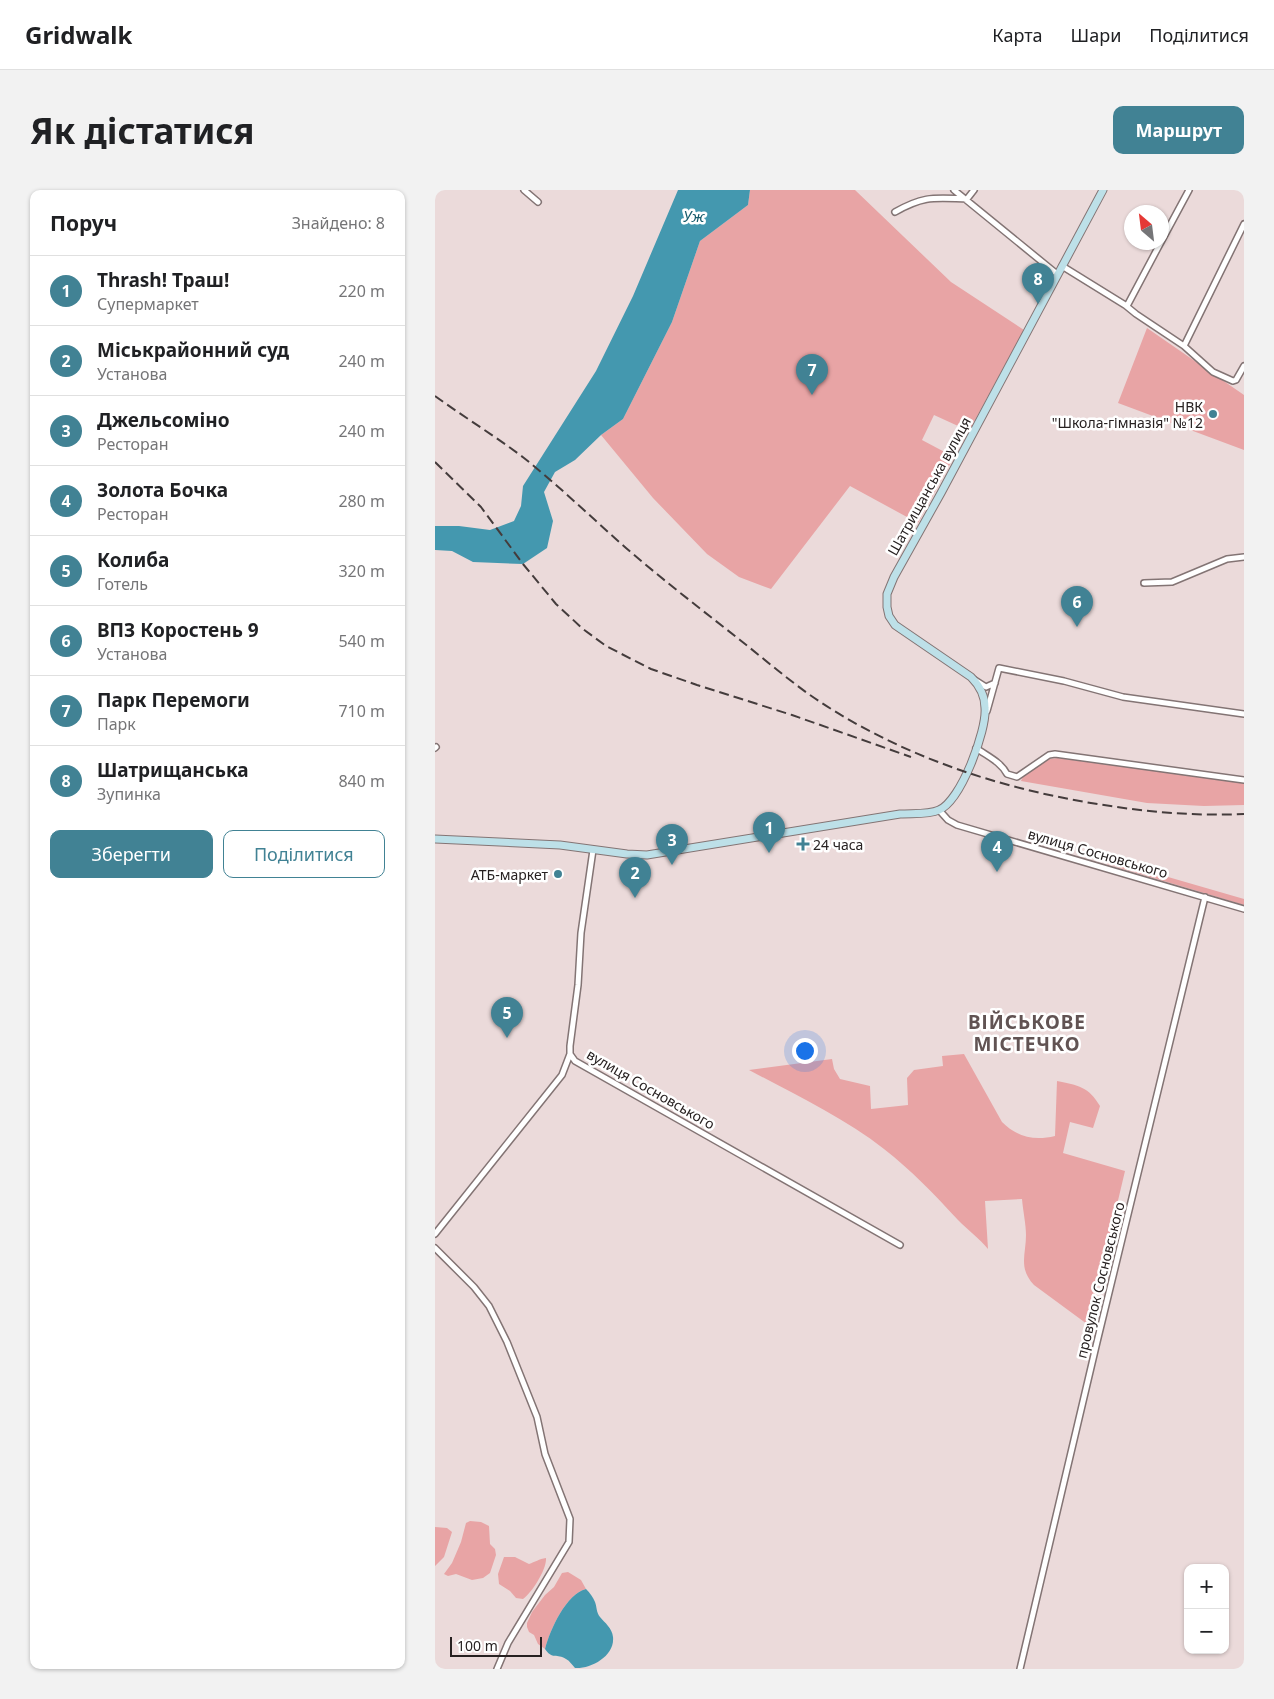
<!DOCTYPE html>
<html lang="uk">
<meta charset="utf-8">
<style>
body{margin:0;font-family:"Noto Sans",sans-serif;background:#f2f2f2;color:#202124}
.controls{position:absolute;right:15px;bottom:15px;display:grid;overflow:hidden;border-radius:10px;box-shadow:0 1px 4px #0004}
.controls button{width:45px;height:45px;display:grid;place-items:center;padding:0;border:0;border-bottom:1px solid #e0e0e0;background:#fff;color:#202124;font:25px sans-serif}
.compass{position:absolute;left:689px;top:15px;width:45px;height:45px;border-radius:50%;background:#fff;box-shadow:0 1px 4px #0004;rotate:332deg}
.scale{position:absolute;left:15px;bottom:12px;width:92px;box-sizing:border-box;padding-left:5px;border:2px solid #272121;border-top:0;font-size:14px;line-height:18px;white-space:nowrap;color:#272121;-webkit-text-stroke:4px #fff;paint-order:stroke}
.you{position:absolute;left:369px;top:860px;width:18px;height:18px;margin:-12px;border:4px solid #fff;border-radius:50%;background:#1a73e8;box-shadow:0 0 0 8px #1a73e833}
.badge{display:grid;place-items:center;width:32px;height:32px;border-radius:50%;background:#418294;color:#fff;font-size:16px;font-weight:700}
.pin{position:absolute;translate:-50% -41px;filter:drop-shadow(0 1px 2px #0008)}
.pin::after{content:'';position:absolute;top:26px;width:18px;height:15px;background:inherit;clip-path:polygon(0 0,100% 0,50% 100%)}
.list{margin:0;padding:0;list-style:none}
h2{display:flex;justify-content:space-between;align-items:center;height:65px;margin:0;padding:0 20px;font-size:21px}
h2 small{font-size:16px;font-weight:400;color:#757577}
.list li{display:grid;grid-template-columns:32px 1fr auto;gap:15px;align-items:center;box-sizing:border-box;height:70px;padding:0 20px;border-top:1px solid #e0e0e0}
.list b{display:block;font-size:19px;white-space:nowrap}
.list p{margin:0;font-size:16px;white-space:nowrap;color:#757577}
.list em{font-size:16px;font-style:normal;color:#757577}
.actions{display:flex;gap:10px;padding:15px 20px}
.actions a{flex:1;padding:11px 0;border:1px solid #418294;border-radius:10px;text-align:center;font-size:18px;color:#418294}
.actions .main{background:#418294;color:#fff}
.map{position:relative;flex:none;width:809px;height:1479px;overflow:hidden;border-radius:10px}
header{display:flex;align-items:center;gap:30px;box-sizing:border-box;height:70px;padding:0 25px;background:#fff;border-bottom:1px solid #e0e0e0}
header strong{font-size:24px}
nav{display:flex;gap:28px;margin-inline-start:auto;font-size:18px}
.intro{display:flex;align-items:center;justify-content:space-between;box-sizing:border-box;height:120px;padding:0 30px}
h1{margin:0;font-size:35px}
.button{padding:12px 22px;border-radius:10px;background:#418294;color:#fff;font-size:18px;font-weight:700}
main{display:flex;gap:30px;padding:0 30px}
aside{flex:1;background:#fff;border-radius:10px;box-shadow:0 1px 4px #0004}
.map>svg:first-child{display:block}
</style>
<header>
<strong>Gridwalk</strong>
<nav><a>Карта</a><a>Шари</a><a>Поділитися</a></nav>
</header>
<div class="intro"><h1>Як дістатися</h1><a class="button">Маршрут</a></div>
<main>
<aside>
<h2>Поруч<small>Знайдено: 8</small></h2>
<ul class="list">
<li><span class="badge">1</span><div><b>Thrash! Траш!</b><p>Супермаркет</p></div><em>220 m</em></li>
<li><span class="badge">2</span><div><b>Міськрайонний суд</b><p>Установа</p></div><em>240 m</em></li>
<li><span class="badge">3</span><div><b>Джельсоміно</b><p>Ресторан</p></div><em>240 m</em></li>
<li><span class="badge">4</span><div><b>Золота Бочка</b><p>Ресторан</p></div><em>280 m</em></li>
<li><span class="badge">5</span><div><b>Колиба</b><p>Готель</p></div><em>320 m</em></li>
<li><span class="badge">6</span><div><b>ВПЗ Коростень 9</b><p>Установа</p></div><em>540 m</em></li>
<li><span class="badge">7</span><div><b>Парк Перемоги</b><p>Парк</p></div><em>710 m</em></li>
<li><span class="badge">8</span><div><b>Шатрищанська</b><p>Зупинка</p></div><em>840 m</em></li>
</ul>
<div class="actions"><a class="main">Зберегти</a><a>Поділитися</a></div>
</aside>
<div class="map">
<svg width="809" height="1479" viewBox="0 0 809 1479">
<rect width="100%" height="100%" fill="#ebdada"/>
<!-- green -->
<path fill="#e8a4a5" d="M315 0H420L516 92 589 140 534 241 499 225 487 250 519 267 483 333 415 296 336 399 304 387 272 364 218 308 166 245 188 229 237 132 265 51 313 15Z
M712 138 809 205V260L683 213Z
M622 568 809 592V615L769 616 712 613 586 591C592 577 608 569 622 568Z
M671 669 809 709V715L675 675 672 674Z
M529 864 567 932C582 947 599 951 620 946L622 891C643 895 654 897 665 916L658 938 635 932 628 963 690 981 654 1133 652 1134 599 1095C583 1078 591 1064 591 1045 591 1034 588 1021 587 1009L550 1011 553 1059C544 1048 533 1040 523 1030 500 1005 476 980 449 959 409 928 359 904 314 880L397 869 399 879 405 889 435 896 436 919 473 915 472 888 479 880 508 876 507 866Z
M35 1331 46 1332 54 1336 55 1354 60 1359 61 1365 55 1383 48 1388 37 1390 21 1384 13 1386 9 1384 17 1373 26 1352 31 1333Z
M0 1337 12 1338 17 1342 9 1367 0 1376Z
M69 1367H80L94 1374C100 1372 104 1369 111 1368 112 1379 97 1403 88 1409L81 1408 75 1401 64 1394 63 1384Z
M133 1382 146 1390 151 1399C131 1404 115 1440 110 1459L103 1454 99 1445 94 1442 92 1437V1433L97 1422 110 1405 119 1397 127 1383Z"/>
<!-- water -->
<path fill="#4498af" d="M243 0H315L313 15 265 51 237 132 188 229 166 245 140 270 120 282 109 302 118 331 112 358 88 374 38 372 17 361 0 360V336H24L55 340 79 331 86 316 88 296 161 181 198 106Z
M151 1399C155 1403 158 1407 160 1412 162 1417 161 1422 165 1427 170 1433 177 1438 178 1447 180 1466 156 1479 140 1478 137 1475 135 1471 131 1469 122 1463 117 1470 110 1459 115 1440 131 1404 151 1399Z"/>
<g fill="none" stroke-linecap="round" stroke-linejoin="round">
<!-- street casing -->
<g stroke="#837474" stroke-width="8">
<path id="street" d="M89 0 103 12
M519 0 622 84
M460 22C490 5 500 8 532 9L539 0
M726 52 754 0
M627 76 690 115 701 124 749 156 778 182 798 191 801 190 809 176
M692 116 726 52
M749 156 809 34
M709 393 737 392 792 369 809 367
M540 490 551 497 560 493
M552 521 564 478 629 491 688 507 809 524
M0 558 1 557
M541 558C552 566 566 572 572 584L582 587 614 565 620 564 809 590
M504 620 513 630 522 635 809 719
M158 660 146 743 143 795 135 856V864L140 871 465 1055
M0 1044 127 885 135 864
M0 1058 39 1097 54 1116 72 1152 102 1227 110 1264 135 1329 134 1352 73 1453 62 1479
M585 1479 662 1152 770 707"/>
</g>
<!-- secondary casing -->
<g stroke="#837474" stroke-width="9">
<path id="secondary" d="M0 649 125 655 192 664 212 665 465 624C477 623 493 625 504 620 526 611 552 540 550 518 550 506 544 495 536 487L460 435 454 426 452 417V404L459 387 506 303 668 0"/>
</g>
<!-- street -->
<use href="#street" stroke="#fff" stroke-width="5"/>
<!-- secondary -->
<use href="#secondary" stroke="#bde0e8" stroke-width="7"/>
<!-- rail -->
<path stroke="#443c3c" stroke-width="2" stroke-dasharray="10 5" stroke-linecap="butt" d="M0 206C29 227 60 246 89 268 124 296 157 328 191 358 228 390 267 420 305 450 328 468 351 488 375 505 466 568 574 602 682 617 724 623 766 626 809 624
M0 272 46 317 88 374 121 414 148 439 171 456 216 479 262 495 357 525 476 567"/>
</g>
<!-- markers -->
<g fill="#418294" stroke="#fff" stroke-width="2">
<circle cx="778" cy="224" r="5"/>
<path d="M365.5 646.5h5v5h5v5h-5v5h-5v-5h-5v-5h5z"/>
<circle cx="123" cy="684" r="5"/>
</g>
<g text-anchor="middle" dominant-baseline="central" stroke-width="5" stroke-linejoin="round" paint-order="stroke">
<!-- poi labels -->
<g font-size="14" fill="#272121" stroke="#fff" text-anchor="end">
<text x="768" y="216">НВК<tspan x="768" dy="16">"Школа-гімназія" №12</tspan></text>
<text x="378" y="654" text-anchor="start">24 часа</text>
<text x="113" y="684">АТБ-маркет</text>
</g>
<!-- street labels -->
<g font-size="14" fill="#272121" stroke="#fff">
<text transform="translate(494 296) rotate(-61)">Шатрищанська вулиця</text>
<text transform="translate(663 663) rotate(16)">вулиця Сосновського</text>
<text transform="translate(216 899) rotate(30)">вулиця Сосновського</text>
<text transform="translate(665 1090) rotate(-76)">провулок Сосновського</text>
</g>
<!-- water labels -->
<g font-size="15" font-style="italic" fill="#175c6c" stroke="#fff">
<text x="259" y="26">Уж</text>
</g>
<!-- district labels -->
<g font-size="19" font-weight="bold" letter-spacing="1" fill="#615353" stroke="#fff">
<text x="592" y="832">ВІЙСЬКОВЕ<tspan x="592" dy="22">МІСТЕЧКО</tspan></text>
</g>
</g>
</svg>
<div class="controls">
<button>+</button>
<button>−</button>
</div>
<svg class="compass" viewBox="-18 -18 36 36"><path d="M0-13l5 13h-10z" fill="#e53935"/><path d="M0 13l5-13h-10z" fill="#757577"/></svg>
<div class="scale">100 m</div>
<div class="you"></div>
<div class="pin badge" style="left:334px;top:663px">1</div>
<div class="pin badge" style="left:200px;top:708px">2</div>
<div class="pin badge" style="left:237px;top:675px">3</div>
<div class="pin badge" style="left:562px;top:682px">4</div>
<div class="pin badge" style="left:72px;top:848px">5</div>
<div class="pin badge" style="left:642px;top:437px">6</div>
<div class="pin badge" style="left:377px;top:205px">7</div>
<div class="pin badge" style="left:603px;top:114px">8</div>
</div>
</main>
